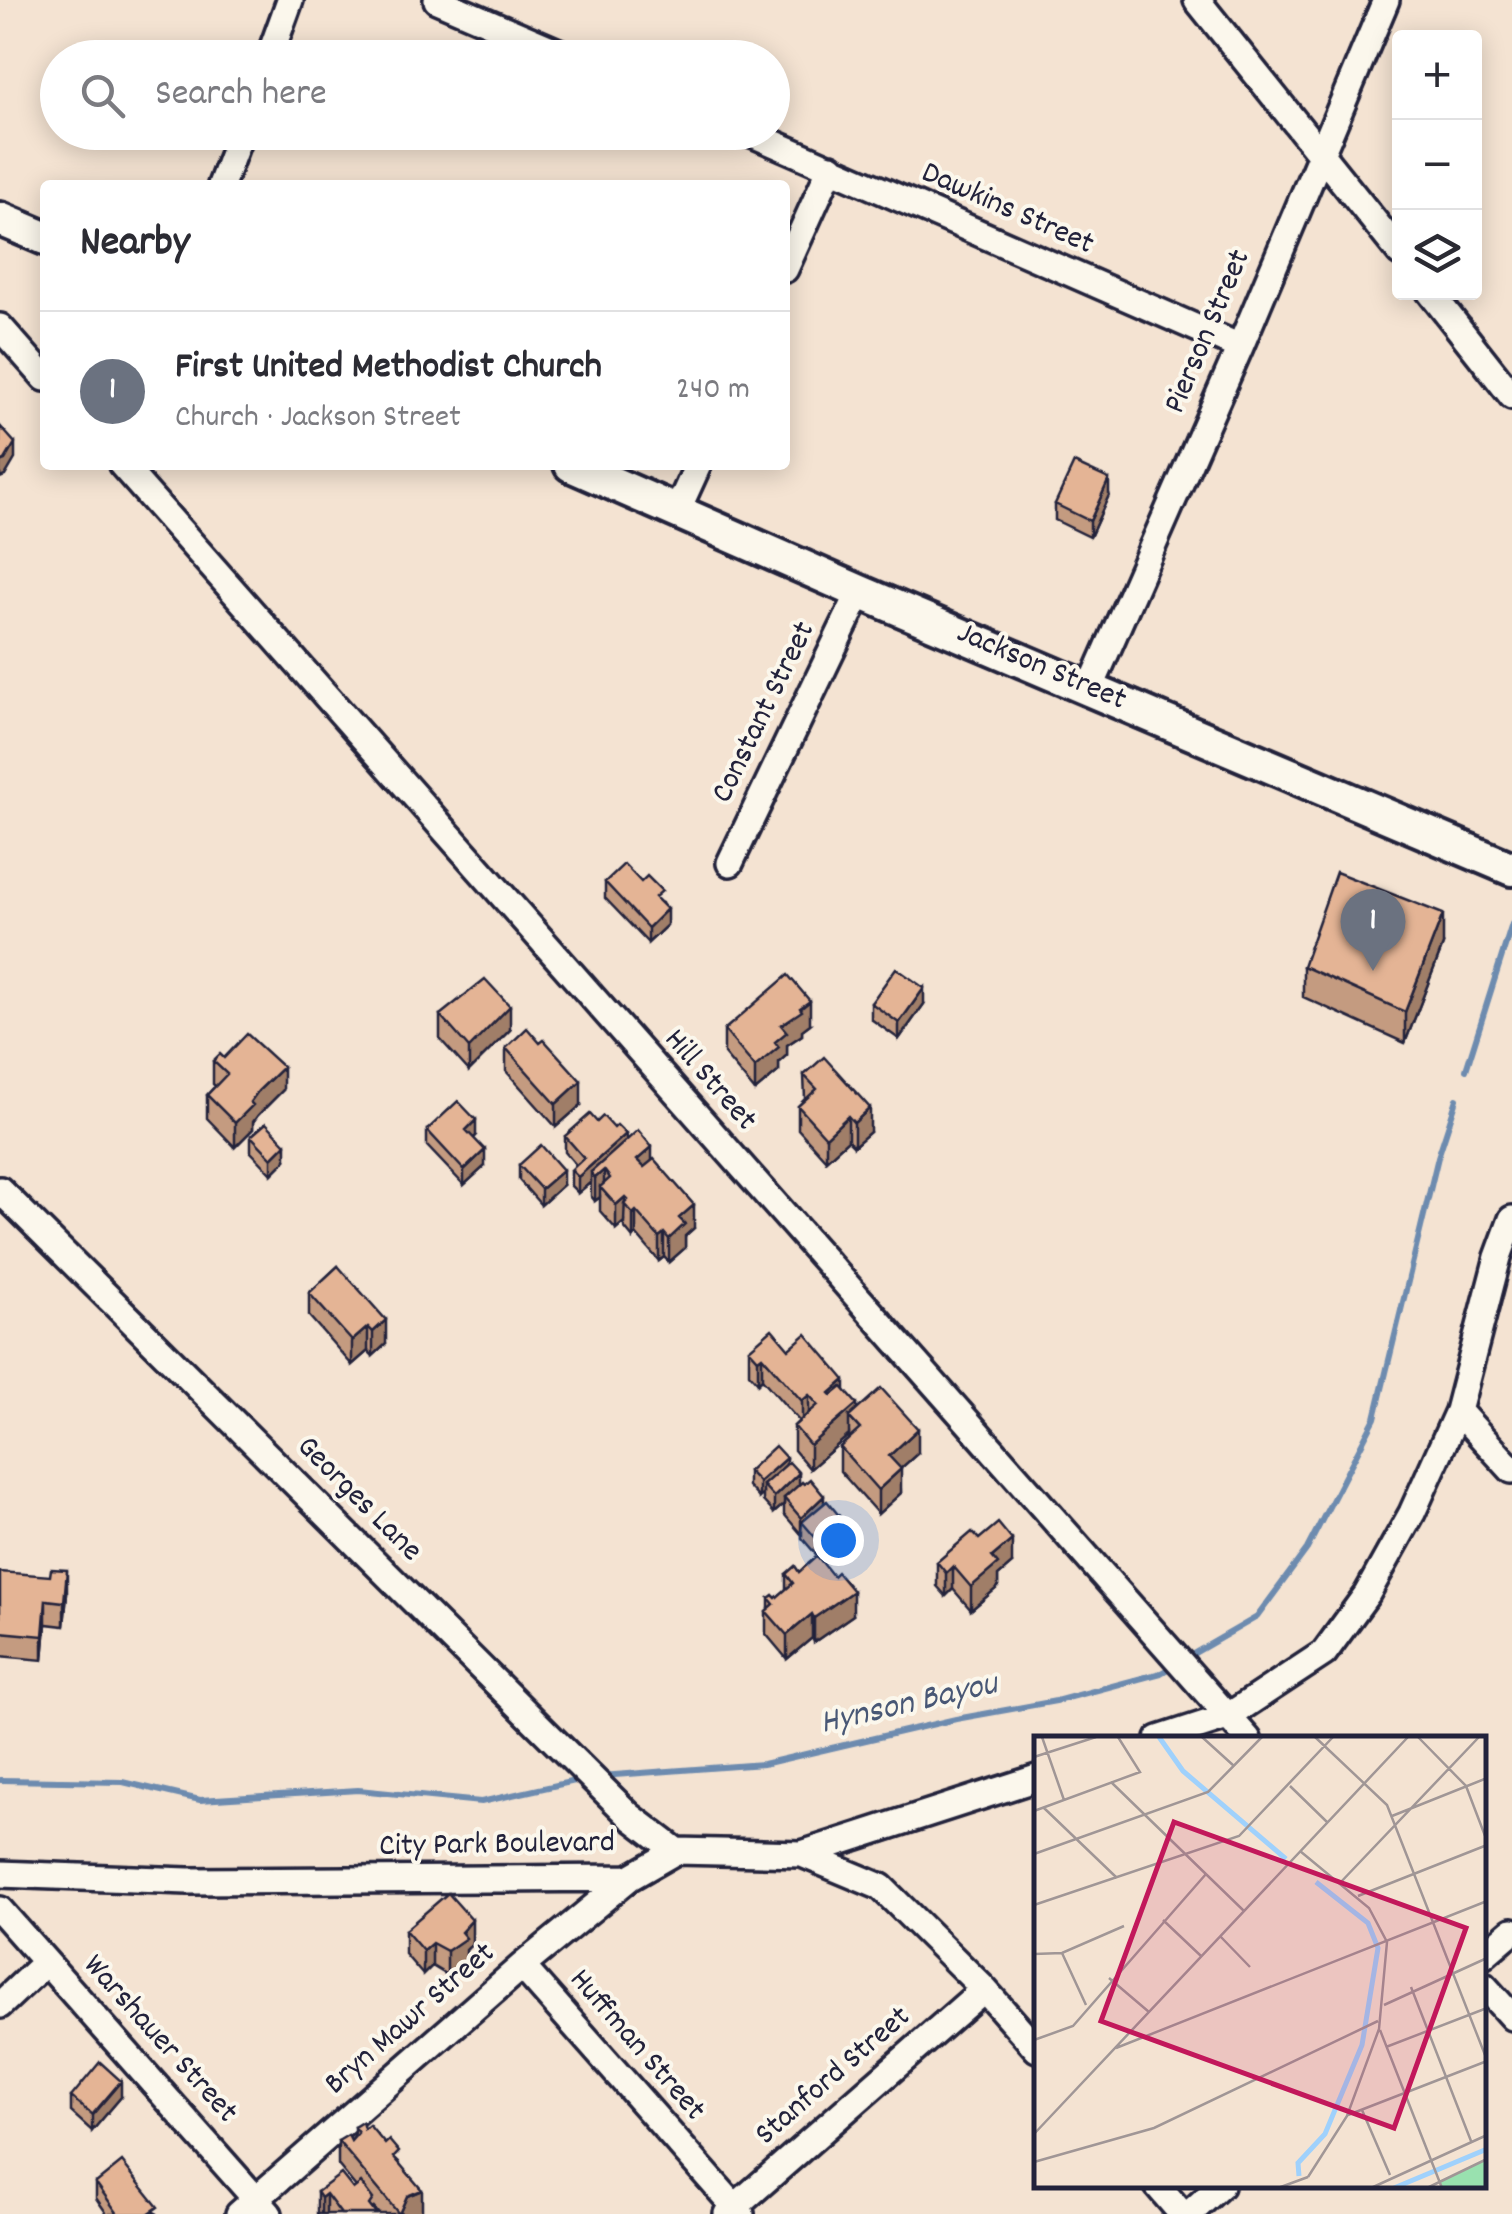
<!DOCTYPE html>
<meta charset="utf-8">
<style>
body{margin:0;font-family:Dekko,sans-serif;background:#f2f2f3;color:#2b2b33}
.controls{position:absolute;right:30px;top:30px;display:grid;overflow:hidden;border-radius:10px;box-shadow:0 5px 25px #0003}
.controls button{width:90px;height:90px;display:grid;place-items:center;padding:0;border:0;border-bottom:2px solid #e1e1e2;background:#fff;color:#2b2b33;font:50px sans-serif}
.you{position:absolute;left:838px;top:1540px;width:35px;height:35px;margin:-25px;border:8px solid #fff;border-radius:50%;background:#1a73e8;box-shadow:0 0 0 15px #1a73e833}
.badge{display:grid;place-items:center;width:65px;height:65px;border-radius:50%;background:#111827;color:#fff;font-size:32px;font-weight:700}
.pin{position:absolute;translate:-50% -82px;filter:drop-shadow(0 2px 5px #0008)}
.pin::after{content:'';position:absolute;top:52px;width:35px;height:30px;background:inherit;clip-path:polygon(0 0,100% 0,50% 100%)}
.list{margin:0;padding:0;list-style:none}
h2{display:flex;justify-content:space-between;align-items:center;height:130px;margin:0;padding:0 40px;font-size:42px}
h2 small{font-size:32px;font-weight:400;color:#7c7c81}
.list li{display:grid;grid-template-columns:65px 1fr auto;gap:30px;align-items:center;box-sizing:border-box;height:160px;padding:0 40px;border-top:2px solid #e1e1e2}
.list b{display:block;font-size:38px;white-space:nowrap}
.list p{margin:0;font-size:32px;white-space:nowrap;color:#7c7c81}
.list em{font-size:32px;font-style:normal;color:#7c7c81}
.icon{flex:none;width:55px;height:55px;fill:none;stroke:currentColor;stroke-width:2;stroke-linecap:round;stroke-linejoin:round}
.map{position:relative;flex:none;width:1512px;height:2214px;overflow:hidden}
.search{position:absolute;background:#fff;box-shadow:0 5px 25px #0003;left:40px;top:40px;width:750px;height:110px;display:flex;align-items:center;gap:25px;box-sizing:border-box;padding:0 35px;border-radius:55px;color:#7c7c81;font-size:38px}
.panel{position:absolute;background:#fff;box-shadow:0 5px 25px #0003;left:40px;top:180px;width:750px;height:290px;border-radius:10px}
.map>svg:first-child{display:block}
</style>
<div class="map">
<svg width="1512" height="2214" viewBox="0 0 1512 2214">
<rect width="100%" height="100%" fill="#f4e3d2"/>
<filter id="ink" filterUnits="userSpaceOnUse"><feTurbulence type="fractalNoise" baseFrequency=".01" numOctaves="2"/><feDisplacementMap in="SourceGraphic" scale="20" xChannelSelector="R" yChannelSelector="G"/><feConvolveMatrix kernelMatrix="1 2 1 2 8 2 1 2 1" color-interpolation-filters="sRGB"/></filter>
<g filter="url(#ink)">
<g fill="none" stroke-linecap="round" stroke-linejoin="round">
<!-- stream -->
<path stroke="#6d8baf" stroke-width="6" d="M1466 1070 1512 924
M1186 1658 1257 1617 1307 1549 1375 1418 1438 1157 1457 1099
M601 1776 763 1764 956 1719 1056 1701 1161 1673 1175 1665
M0 1780 123 1782 200 1800 358 1790 481 1802 584 1779"/>
<!-- minor casing -->
<g stroke="#22223b" stroke-width="32">
<path id="minor" d="M437 0 572 58
M1197 0 1400 253
M269 58 290 0
M748 132 1240 347
M221 185 241 132
M785 269 831 167
M1430 292 1512 396
M0 327 45 378
M122 465 1248 1739
M677 511 698 465
M1090 689 1240 347 1386 0
M730 863 860 592
M0 1190 630 1816 676 1851
M1458 1411 1512 1470
M1159 1739 1227 1717 1324 1653 1367 1594 1412 1513 1458 1411 1498 1257 1512 1219
M802 1854 881 1887 984 1989 1037 2049
M0 1874 188 1881 629 1878 676 1851 802 1854 1037 1778
M0 1910 269 2214
M1484 1955 1512 1931
M522 1966 741 2214
M1484 1986 1512 2017
M0 2005 46 1962
M1158 2186 1182 2214
M239 2214 522 1966 629 1878
M727 2214 984 1989
M1189 2214 1220 2186"/>
</g>
<!-- major casing -->
<g stroke="#22223b" stroke-width="40">
<path id="major" d="M0 219 45 238
M571 465 860 592 1512 869"/>
</g>
<!-- minor -->
<use href="#minor" stroke="#fbf7ec" stroke-width="25"/>
<!-- major -->
<use href="#major" stroke="#fbf7ec" stroke-width="32"/>
</g>
<!-- wall -->
<path fill="#c49b80" stroke="#22223b" stroke-width="2.5" d="M1109 495 1090 537 1055 520V504Z
M605 882 662 903 667 925 648 943 605 898Z
M1443 945 1405 1043 1303 997V966Z
M871 1003 924 1004 899 1039 871 1019Z
M440 1015 510 1030 469 1071 440 1039Z
M810 1024 802 1030V1035L787 1045V1055L779 1062V1071L755 1091 724 1054V1030Z
M506 1048 581 1105 556 1127 506 1071Z
M224 1058 283 1090 258 1115 253 1122V1129L235 1147 207 1118V1095L215 1086 213 1084V1061Z
M804 1075 870 1132 854 1146 848 1140 826 1160 798 1129V1106L805 1099Z
M597 1122 652 1160 694 1228 685 1236V1248L669 1262 664 1257 659 1261 636 1234 633 1238 624 1227V1222L616 1229 600 1211V1197L595 1201 591 1196V1182L578 1193 571 1186V1170L576 1165 565 1152V1136Z
M427 1130 476 1136 474 1138 485 1166 464 1185 427 1146Z
M251 1136 286 1160 272 1174 251 1152Z
M519 1165 563 1185 541 1205 519 1180Z
M338 1266 386 1344 373 1356 368 1351 352 1365 309 1316V1293Z
M749 1349H789L845 1391 857 1410 918 1453 900 1469 901 1493 878 1514 840 1471V1447L849 1439V1435L810 1469 794 1450V1426L799 1421 762 1379 758 1383 749 1373Z
M786 1464 799 1485 824 1504 851 1545 833 1555 829 1550 820 1559 802 1538V1533L801 1534 784 1514V1504L774 1513 763 1501V1494L759 1498 748 1486V1471Z
M979 1539 1012 1564 998 1576V1587L971 1610 953 1589 946 1596 937 1586V1562Z
M0 1572 67 1594 64 1626 46 1624 43 1660 0 1656Z
M799 1572 853 1615 814 1642 812 1638 787 1659 766 1634V1611L769 1608V1598H776L786 1590V1574Z
M405 1930 472 1944 466 1950V1962L447 1975 432 1966 423 1975 405 1954Z
M71 2097H121L92 2131 71 2112Z
M354 2127 364 2129 399 2162 422 2214H379L373 2207 376 2214H317V2192L353 2189 356 2187 338 2165V2141H351L354 2137Z
M96 2183 158 2214H107L96 2198Z"/>
<!-- shaded-wall -->
<path fill="#a07e68" stroke="#22223b" stroke-width="2.5" d="M15 443V459L5 476 0 478V462Z
M1109 479V495L1090 537V521Z
M667 909V925L648 943V928Z
M1443 914V945L1405 1043V1012Z
M924 988V1004L899 1039V1023Z
M810 1001V1024L802 1030V1035L787 1045V1055L779 1062V1071L755 1091V1067L781 1025Z
M510 1006V1030L469 1071V1048Z
M283 1067V1090L258 1115 253 1122V1129L235 1147V1123L258 1091Z
M581 1081V1105L556 1127V1104Z
M870 1108V1132L854 1146V1123Z
M848 1116V1140L826 1160V1137Z
M476 1120V1136L466 1145V1130Z
M626 1134V1150L591 1172V1182L578 1193V1177Z
M286 1144V1160L272 1174V1158Z
M652 1147V1170L637 1183V1160Z
M485 1150V1166L464 1185V1170Z
M563 1170V1185L541 1205V1189Z
M604 1170V1191L600 1187V1197L595 1201V1178Z
M625 1197 624 1222 616 1229V1205Z
M694 1205V1228L685 1236V1248L669 1262V1239L679 1218Z
M636 1211V1234L633 1238V1214Z
M664 1233V1257L659 1261V1237Z
M386 1320V1344L373 1356V1332Z
M368 1327V1351L352 1365V1341Z
M762 1356V1379L758 1383V1359Z
M845 1380V1403L830 1393Z
M809 1395V1418L802 1425V1401Z
M857 1404V1426L849 1417V1435L810 1469V1445Z
M918 1429V1453L889 1479V1456Z
M786 1458V1474L763 1485V1494L759 1498V1482Z
M901 1469V1493L878 1514V1490Z
M799 1473V1489L784 1498V1504L774 1513V1497Z
M824 1496V1512L802 1522 801 1534V1518Z
M851 1530V1545L833 1555V1539Z
M829 1534V1550L820 1559V1543Z
M1012 1540V1564L998 1576V1587L971 1610V1587L992 1557Z
M953 1566V1589L946 1596V1573Z
M67 1570V1594L64 1626V1602Z
M853 1591V1615L814 1642V1618Z
M46 1600V1624L43 1660V1636Z
M812 1614V1638L787 1659V1635Z
M472 1920V1944L466 1950V1962L447 1975V1951Z
M432 1943V1966L423 1975V1951Z
M121 2081V2097L92 2131V2115Z
M422 2190V2214H399L407 2196Z
M326 2194V2214H321V2198Z"/>
<!-- building -->
<path fill="#e4b495" stroke="#22223b" stroke-width="2.5" d="M0 426 15 443 5 460 0 462Z
M1074 463 1109 479 1090 521 1055 504Z
M624 864 641 882 647 876 662 891 655 897 667 909 648 928 605 882Z
M1336 872 1443 914 1405 1012 1303 966Z
M896 968 924 988 899 1023 871 1003Z
M788 975 810 1001 800 1008 802 1011 781 1025 787 1032 775 1042 779 1047 755 1067 724 1030Z
M485 979 510 1006 469 1048 440 1015Z
M527 1028 540 1043 544 1040 581 1081 556 1104 506 1048Z
M247 1034 283 1067 258 1091 250 1102 253 1105 235 1123 207 1095 227 1074 213 1061 220 1054 224 1058Z
M824 1057 870 1108 854 1123 848 1116 826 1137 798 1106 817 1089 804 1075Z
M458 1101 476 1120 466 1130 485 1150 464 1170 427 1130Z
M590 1114 597 1122 603 1116 614 1128 617 1125 626 1134 578 1177 571 1170 584 1158 565 1136Z
M266 1123 286 1144 272 1158 251 1136Z
M638 1130 652 1147 637 1160 644 1167 654 1159 694 1205 679 1218 685 1224 669 1239 664 1233 659 1237 636 1211 633 1214 624 1204 628 1200 625 1197 616 1205 600 1187 610 1178 604 1170 595 1178 591 1172Z
M541 1145 563 1170 541 1189 519 1165Z
M338 1266 386 1320 373 1332 368 1327 352 1341 309 1293Z
M772 1329 789 1349 806 1334 845 1380 830 1393 832 1395 842 1387 857 1404 810 1445 794 1426 818 1405 809 1395 802 1401 762 1356 758 1359 749 1349Z
M881 1388 918 1429 889 1456 901 1469 878 1490 840 1447 860 1429 849 1417Z
M775 1446 786 1458 759 1482 748 1471Z
M789 1462 799 1473 774 1497 763 1485Z
M810 1479 824 1496 801 1518 784 1498 802 1482 804 1484Z
M827 1501 851 1530 833 1539 829 1534 820 1543 802 1522Z
M998 1523 1012 1540 992 1557 998 1564 971 1587 953 1566 946 1573 937 1562 972 1532 979 1539Z
M817 1556 833 1576 837 1572 853 1591 814 1618 812 1614 787 1635 766 1611 774 1604 769 1598 773 1595 776 1598 793 1583 786 1574 795 1566 799 1572Z
M51 1569 67 1570 64 1602 46 1600 43 1636 0 1632V1572L50 1576Z
M448 1893 472 1920 461 1932 466 1938 447 1951 432 1943 423 1951 405 1930Z
M100 2062 121 2081 92 2115 71 2097Z
M362 2122 364 2129 369 2125 385 2144 389 2140 399 2152 394 2157 422 2190 407 2196 399 2214 338 2141 348 2135 351 2141 358 2133 354 2127Z
M122 2162 158 2207 148 2214H118L96 2183Z
M341 2174 353 2189 361 2183 373 2199 369 2205 376 2214H341L326 2194 321 2198 317 2192Z"/>
</g>
<g text-anchor="middle" dominant-baseline="central" stroke-width="8" stroke-linejoin="round" paint-order="stroke">
<!-- street labels -->
<g font-size="32" fill="#22223b" stroke="#fbf7ec">
<text transform="translate(1007 210) rotate(24)">Dawkins Street</text>
<text transform="translate(1209 332) rotate(-67)">Pierson Street</text>
<text transform="translate(1041 668) rotate(23)">Jackson Street</text>
<text transform="translate(765 713) rotate(-64)">Constant Street</text>
<text transform="translate(709 1081) rotate(49)">Hill Street</text>
<text transform="translate(358 1500) rotate(45)">Georges Lane</text>
<text transform="translate(497 1846) rotate(-1)">City Park Boulevard</text>
<text transform="translate(411 2020) rotate(-41)">Bryn Mawr Street</text>
<text transform="translate(159 2040) rotate(48)">Warshauer Street</text>
<text transform="translate(636 2046) rotate(49)">Huffman Street</text>
<text transform="translate(834 2077) rotate(-41)">Stanford Street</text>
</g>
<!-- water labels -->
<g font-size="35" font-style="italic" fill="#485775" stroke="#fbf7ec">
<text transform="translate(909 1705) rotate(-13)">Hynson Bayou</text>
</g>
</g>
<!-- overview -->
<g transform="translate(1034 1736)">
<rect width="452" height="452" fill="#f4e3d2"/>
<path d="M452 423V452H409L406 446Z" fill="#99e1af"/>
<path fill="none" stroke="#9fd1fc" stroke-width="5" d="M125 1 149 35 252 123M265 440 264 427 291 398 328 309 344 212 334 187 282 146M360 452 453 413"/>
<path fill="none" stroke="#a09696" stroke-width="2.5" d="M8 1 30 64M168 1 200 30M281 1 353 69 453 324M384 1 432 50 453 105M0 21 62 1M77 46 210 175M256 50 293 86M10 72 83 142M0 75 106 36 84 1M358 80 453 42M266 115 335 172 353 206 345 293 313 380 274 441M0 118 174 56 228 1M305 148 445 1M324 160 453 109M0 169 205 100 299 1M129 184 167 220M186 200 216 231M28 217 52 269M0 218 28 217 90 190M75 242 115 276M377 251 437 405M350 269 453 222M346 294 408 452M0 304 39 290 172 138M352 311 453 272M82 312 453 165M328 374 356 439M314 379 453 325M0 398 374 1M0 426 120 392 344 285M244 452 274 441M337 452 453 399M393 452 453 423"/>
<path fill="#c2185b" fill-opacity="0.15" stroke="#c2185b" stroke-width="5" d="M140 86 432 192 360 392 67 285Z"/>
<rect width="452" height="452" fill="none" stroke="#22223b" stroke-width="5"/>
</g>
</svg>
<div class="controls">
<button>+</button>
<button>−</button>
<button><svg class="icon" aria-label="layers" viewBox="0 0 24 24"><path d="M12 4l9 5-9 5-9-5zM3 14l9 5 9-5"/></svg></button>
</div>
<div class="you"></div>
<div class="pin badge" style="left:1373px;top:971px;background:#6b7280">1</div>
<div class="search"><svg class="icon" aria-label="search" viewBox="0 0 24 24"><circle cx="10" cy="10" r="6"/><path d="M15 15l6 6"/></svg>Search here</div>
<section class="panel">
<h2>Nearby<small></small></h2>
<ul class="list">
<li><span class="badge" style="background:#6b7280">1</span><div><b>First United Methodist Church</b><p>Church · Jackson Street</p></div><em>240 m</em></li>
</ul>
</section>
</div>
